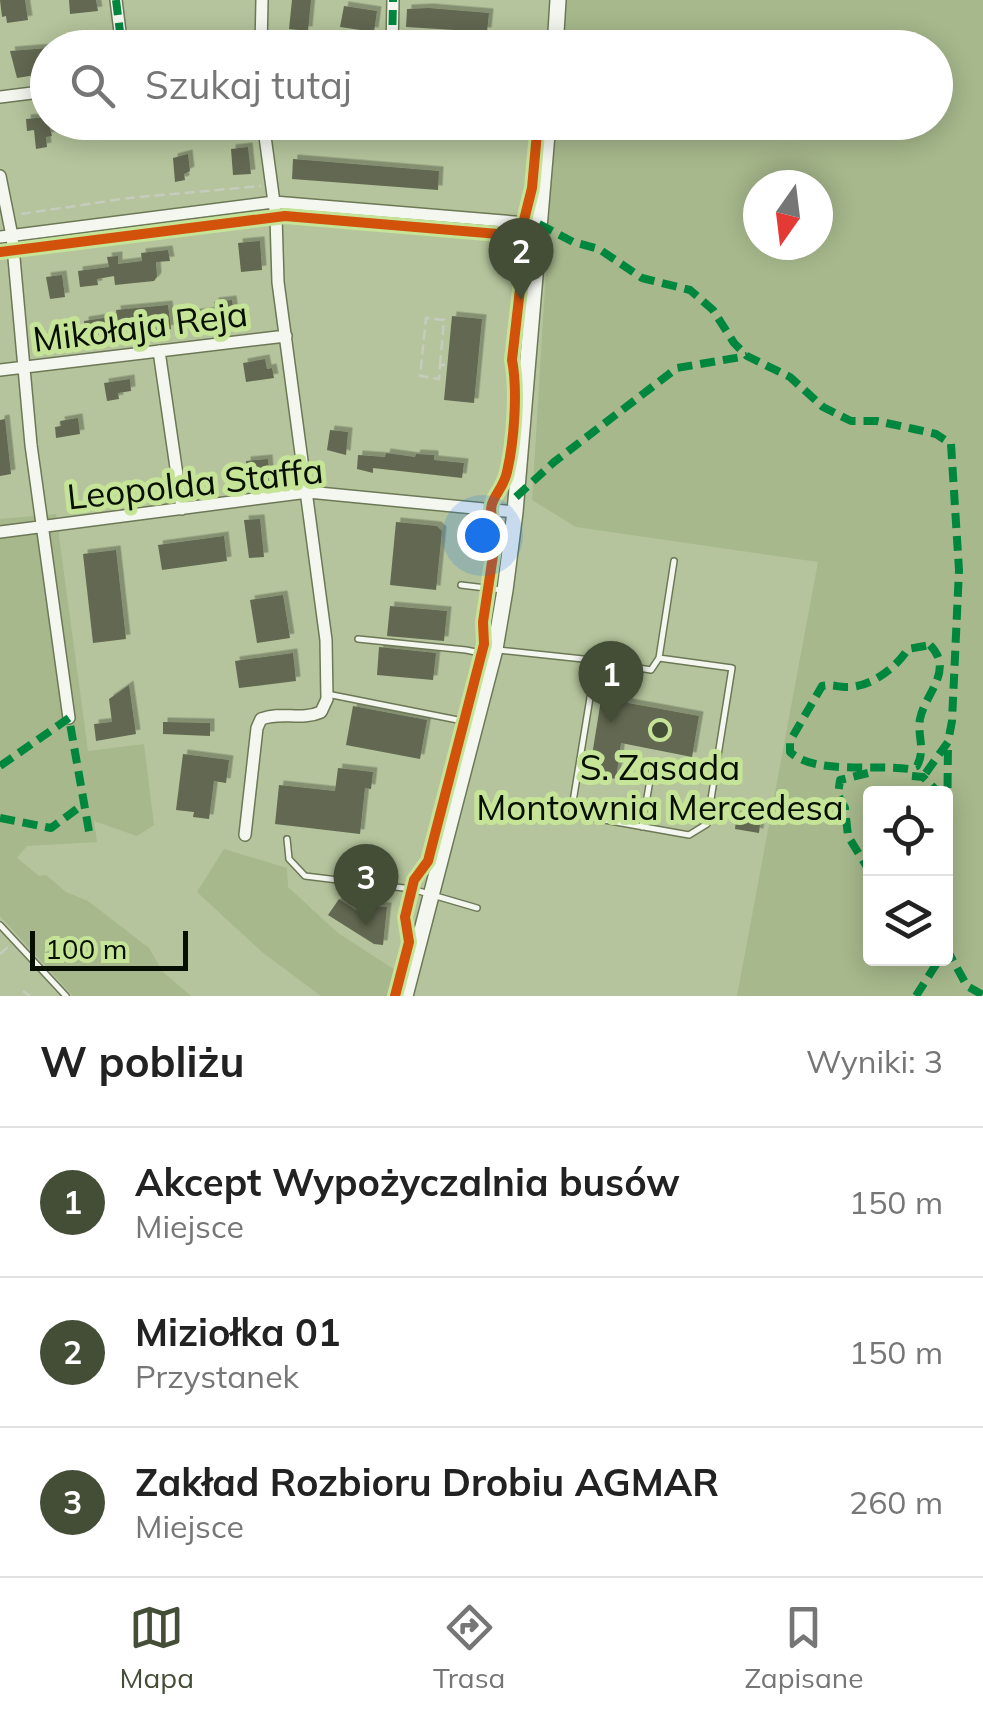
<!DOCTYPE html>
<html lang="pl">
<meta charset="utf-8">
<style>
body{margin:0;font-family:Mulish,sans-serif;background:#f6f6f6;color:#222}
.controls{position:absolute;right:30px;bottom:30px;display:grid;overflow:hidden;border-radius:10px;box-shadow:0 5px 25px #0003}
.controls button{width:90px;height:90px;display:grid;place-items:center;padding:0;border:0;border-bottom:2px solid #e0e0e0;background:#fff;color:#222;font:50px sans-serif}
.compass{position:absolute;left:743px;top:170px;width:90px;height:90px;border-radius:50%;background:#fff;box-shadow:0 5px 25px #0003;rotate:194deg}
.scale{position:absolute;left:30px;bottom:25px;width:158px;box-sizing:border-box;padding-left:10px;border:5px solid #070f00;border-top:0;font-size:28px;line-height:35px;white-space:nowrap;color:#070f00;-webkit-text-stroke:8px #c6e497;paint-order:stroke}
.you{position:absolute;left:482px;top:535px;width:35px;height:35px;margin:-25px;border:8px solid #fff;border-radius:50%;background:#1a73e8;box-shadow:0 0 0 15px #1a73e833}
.badge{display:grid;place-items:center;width:65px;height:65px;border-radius:50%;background:#444e37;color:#fff;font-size:32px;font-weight:700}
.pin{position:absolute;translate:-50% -82px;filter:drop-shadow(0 2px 5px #0008)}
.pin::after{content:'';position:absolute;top:52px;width:35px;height:30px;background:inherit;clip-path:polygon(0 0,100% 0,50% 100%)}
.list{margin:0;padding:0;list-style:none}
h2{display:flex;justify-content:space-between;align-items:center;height:130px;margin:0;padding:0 40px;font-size:42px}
h2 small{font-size:32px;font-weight:400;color:#767676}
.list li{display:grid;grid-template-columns:65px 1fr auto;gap:30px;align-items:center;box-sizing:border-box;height:150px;padding:0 40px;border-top:2px solid #e0e0e0}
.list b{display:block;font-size:38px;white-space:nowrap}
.list p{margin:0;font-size:32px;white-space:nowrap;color:#767676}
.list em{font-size:32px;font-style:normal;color:#767676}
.icon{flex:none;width:55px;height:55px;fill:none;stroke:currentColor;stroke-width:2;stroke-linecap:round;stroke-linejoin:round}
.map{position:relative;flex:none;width:983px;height:996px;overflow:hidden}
.search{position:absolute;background:#fff;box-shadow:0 5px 25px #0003;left:30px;right:30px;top:30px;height:110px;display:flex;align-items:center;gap:25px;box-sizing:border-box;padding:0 35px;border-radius:55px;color:#767676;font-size:38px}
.sheet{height:580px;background:#fff}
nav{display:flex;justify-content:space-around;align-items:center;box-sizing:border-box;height:140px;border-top:2px solid #e0e0e0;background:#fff;font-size:28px;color:#767676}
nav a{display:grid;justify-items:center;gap:5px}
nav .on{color:#444e37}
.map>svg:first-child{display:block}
</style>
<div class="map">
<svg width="983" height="996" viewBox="0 0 983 996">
<defs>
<filter id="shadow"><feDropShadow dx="4.5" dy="-4.5" stdDeviation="0" flood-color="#0004"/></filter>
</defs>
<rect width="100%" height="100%" fill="#b5c49c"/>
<!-- green -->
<path fill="#a7b88c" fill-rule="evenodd" d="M565 0H983V996H737L818 562 576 527 532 500 555 123 936 122V48L560 47ZM758 185H818V245H758ZM870 794H946V958H870Z
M56 514 88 751 144 744 154 825 137 836 94 821 97 842 27 846 17 858 39 876 46 875 66 892 88 901 149 948 163 972 191 996H73L0 916V519Z
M224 849 287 868 288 887 338 933 395 970 390 996H321L262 952 197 892Z"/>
<!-- building -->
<path fill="#626851" filter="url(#shadow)" d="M0 0H25L28 20 7 23 6 16 2 17Z
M69 0H96L98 11 70 14Z
M292 0H311L308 31 289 29Z
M344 6 377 11 374 32 340 27Z
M429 8 489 13 487 32 406 27 407 9Z
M180 36 182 48H131V42Z
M48 48V73L17 78 10 51Z
M47 117 52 136 46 137 47 147 36 149 34 130 27 131 26 119Z
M248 147 251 174 233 175 231 149Z
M188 154 190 171 184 174 185 180 175 182 173 158Z
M293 159 439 171 438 190 292 179Z
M260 241 262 270 241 272 238 243Z
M168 250 170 261 156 262 157 277 154 281 115 285 114 276 97 279 98 285 80 287 78 271 109 267 107 257 118 256V264L142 261 141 253Z
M62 275 65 297 50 299 46 277Z
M232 300 234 314 222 316 223 324 191 328 189 314 215 311 214 302Z
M168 305 171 329 152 332 151 324 86 337 84 321 117 316 116 310Z
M452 316 482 319 474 403 444 400Z
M265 359 267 369 272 368 274 378 246 382 243 363Z
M130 379 131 391 118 393 119 399 107 401 104 383Z
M78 418 80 434 56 438 55 427 61 426 60 421Z
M5 419 11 474 0 476V420Z
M330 430 348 432 346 455 327 450Z
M386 453 415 457 416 454 434 455V460L464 463 462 478 373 468V473L357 469 358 455 385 457Z
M268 459 270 482 248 484 246 461Z
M260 519 264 557 249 558 244 520Z
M396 522 437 526 442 531 436 590 390 585Z
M224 536 227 561 162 570 158 545Z
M116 550 126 639 93 643 83 554Z
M283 595 290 638 257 643 250 600Z
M390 606 447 611 444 641 387 636Z
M379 647 436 653 433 680 377 675Z
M293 653 296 681 239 688 235 661Z
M605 675 625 678 624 684 631 685 628 703 699 716 692 757 621 743 616 779 589 774Z
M129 685 136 734 96 741 94 724 112 722 109 699Z
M353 706 427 720 420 759 346 745Z
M163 722 210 723V736L163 734Z
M183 754 229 760 226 783 214 781 209 819 193 817 194 812 176 810Z
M338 768 373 772 371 789 365 788 360 834 275 824 279 785 335 791Z
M737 812 761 816 759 833 735 829Z
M339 899 365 916 372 906 387 907 383 945 374 944 328 915Z"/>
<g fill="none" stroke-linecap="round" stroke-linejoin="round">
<!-- lane casing -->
<g stroke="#6c7856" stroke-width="8">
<path id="lane" d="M468 540 508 544
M461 585 502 590
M358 639 466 650 490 655
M498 650 583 659 651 670 659 658 732 668 707 824 689 835 571 814 596 661
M659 658 674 561
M327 694 473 723
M642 827 652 768
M287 839 289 859 305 876 412 889 477 908
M0 925 66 996"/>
</g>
<!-- street casing -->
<g stroke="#6c7856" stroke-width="14">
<path id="street" d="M116 0 122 48
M261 48 262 0
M392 48 393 0
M0 97 48 91
M0 176 12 236 31 445 69 718
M0 237 274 202 539 224
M159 351 182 509
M0 370 286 336
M0 532 308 492 515 512
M245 835 257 728 261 719C282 711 301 721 321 712L327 699 326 640 278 282 276 217 263 122"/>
</g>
<!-- secondary casing -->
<g stroke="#6c7856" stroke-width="18">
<path id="secondary" d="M555 48 558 0
M405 996 495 649 505 590 515 512 548 122"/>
</g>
<!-- path -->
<path stroke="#c6cbbe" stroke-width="2.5" stroke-dasharray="10 5" stroke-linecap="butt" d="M21 214 129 198 261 186
M440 365 444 320 426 318 420 376 439 379 440 365H447
M0 954 10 945
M23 991 30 996"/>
<!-- lane -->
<use href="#lane" stroke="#f4f6f0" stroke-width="5"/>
<!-- street -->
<use href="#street" stroke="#f4f6f0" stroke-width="11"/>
<!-- secondary -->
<use href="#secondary" stroke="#f4f6f0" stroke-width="15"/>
<!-- quiet -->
<path stroke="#00873e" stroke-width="8" stroke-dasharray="15 8" stroke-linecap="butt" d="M116 0 122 48
M392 48 393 0
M539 224 573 242 599 249 642 278 690 290 713 310 734 343 747 356 790 377 823 407 851 421H877L914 429 936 434 951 444 959 570 952 721 948 742 923 777
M516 497 554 462 677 368 747 356
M930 645C955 671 925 693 920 719 917 736 926 749 917 766L909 769C875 764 815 775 790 752V741L822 686C832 684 837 687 846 687 870 688 896 668 908 649Z
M0 766 69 718 90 837
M868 773 840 780 838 795 845 808 848 836 870 872
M912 776 923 777 940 794
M0 818 51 828 85 803
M946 948 967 986 983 995
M946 949 948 742
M916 996 940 958"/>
<!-- cycleway casing -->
<g stroke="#c6e497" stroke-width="16">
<path id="cycleway" d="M0 252 285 216 522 236
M395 996 409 942 405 917 414 880 428 861 484 644 483 622 497 529C481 500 502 496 507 472 514 442 518 391 512 360L525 245 522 228 532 188 538 122"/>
</g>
<!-- cycleway -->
<use href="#cycleway" stroke="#d2520b" stroke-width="10"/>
</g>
<!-- markers -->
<circle fill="#444e37" stroke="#c6e497" stroke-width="4" cx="660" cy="730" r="10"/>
<g text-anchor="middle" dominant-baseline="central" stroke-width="10" stroke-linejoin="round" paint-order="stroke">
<!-- street labels -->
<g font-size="35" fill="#070f00" stroke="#c6e497">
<text transform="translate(140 326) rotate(-7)">Mikołaja Reja</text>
<text transform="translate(195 483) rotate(-6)">Leopolda Staffa</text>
</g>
<!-- poi labels -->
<g font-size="35" fill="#070f00" stroke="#c6e497">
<text x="660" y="767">S. Zasada<tspan x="660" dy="40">Montownia Mercedesa</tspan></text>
</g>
</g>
</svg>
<div class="controls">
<button><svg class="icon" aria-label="locate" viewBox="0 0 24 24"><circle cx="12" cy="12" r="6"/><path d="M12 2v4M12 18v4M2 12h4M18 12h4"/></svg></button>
<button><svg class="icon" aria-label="layers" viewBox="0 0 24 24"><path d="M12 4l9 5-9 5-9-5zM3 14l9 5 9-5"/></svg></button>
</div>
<svg class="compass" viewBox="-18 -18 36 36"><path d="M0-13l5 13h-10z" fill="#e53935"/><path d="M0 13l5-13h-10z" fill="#767676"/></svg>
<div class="scale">100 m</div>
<div class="you"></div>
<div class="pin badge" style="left:611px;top:723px">1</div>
<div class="pin badge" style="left:521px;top:300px">2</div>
<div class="pin badge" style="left:366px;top:926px">3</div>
<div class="search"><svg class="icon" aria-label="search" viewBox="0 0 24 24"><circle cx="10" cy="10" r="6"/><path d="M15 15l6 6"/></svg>Szukaj tutaj</div>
</div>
<section class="sheet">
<h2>W pobliżu<small>Wyniki: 3</small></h2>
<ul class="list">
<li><span class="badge">1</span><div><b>Akcept Wypożyczalnia busów</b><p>Miejsce</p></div><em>150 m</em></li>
<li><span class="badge">2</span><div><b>Miziołka 01</b><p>Przystanek</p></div><em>150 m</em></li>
<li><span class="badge">3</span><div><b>Zakład Rozbioru Drobiu AGMAR</b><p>Miejsce</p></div><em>260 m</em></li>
</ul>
</section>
<nav>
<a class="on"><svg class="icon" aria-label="map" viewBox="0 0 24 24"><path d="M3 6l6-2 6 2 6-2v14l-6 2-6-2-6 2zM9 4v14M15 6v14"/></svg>Mapa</a>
<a><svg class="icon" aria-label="directions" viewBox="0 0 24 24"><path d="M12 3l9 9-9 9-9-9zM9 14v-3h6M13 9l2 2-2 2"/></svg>Trasa</a>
<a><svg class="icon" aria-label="saved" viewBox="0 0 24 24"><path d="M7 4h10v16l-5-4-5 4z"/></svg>Zapisane</a>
</nav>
